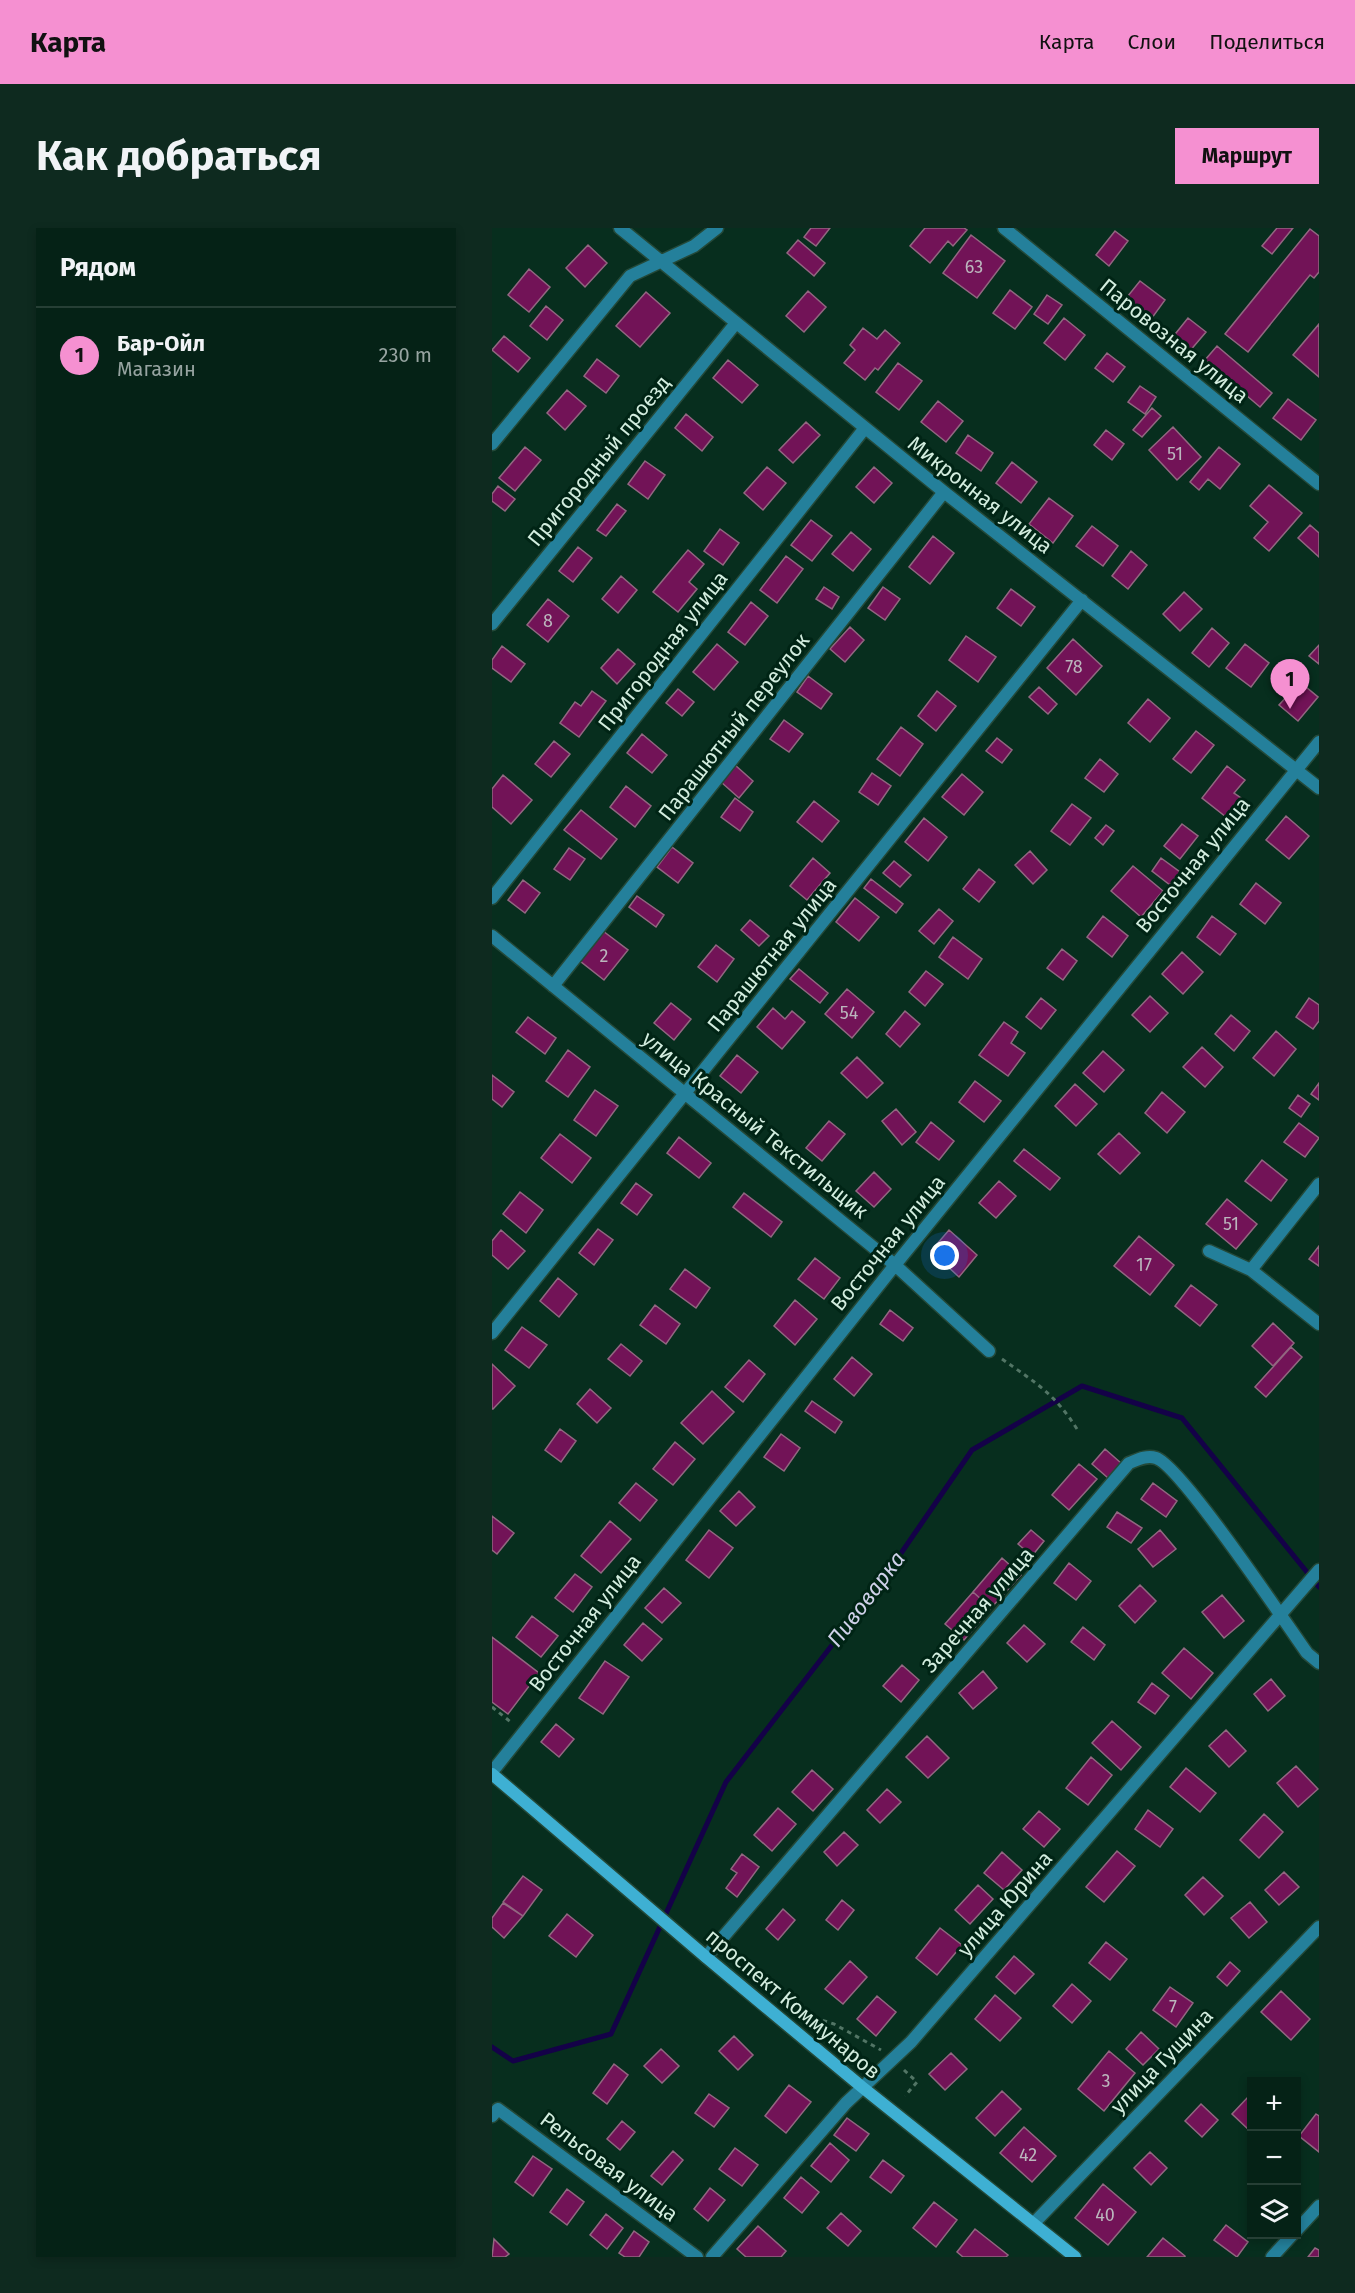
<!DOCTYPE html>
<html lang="ru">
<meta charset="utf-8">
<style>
body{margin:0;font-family:"Fira Sans",sans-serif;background:#0e2a1f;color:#f1f3f6}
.controls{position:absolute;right:18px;bottom:18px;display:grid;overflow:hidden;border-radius:0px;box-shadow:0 3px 9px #0003}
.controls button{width:54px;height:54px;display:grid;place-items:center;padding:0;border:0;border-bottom:2px solid #263f35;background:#052216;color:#f1f3f6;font:30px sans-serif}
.you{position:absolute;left:453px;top:1028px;width:21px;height:21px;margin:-15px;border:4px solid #fff;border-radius:50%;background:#1a73e8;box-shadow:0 0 0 9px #1a73e833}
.badge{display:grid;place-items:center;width:39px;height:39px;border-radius:50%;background:#f590d1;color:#111;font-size:20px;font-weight:700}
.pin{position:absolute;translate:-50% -50px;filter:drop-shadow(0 2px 3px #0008)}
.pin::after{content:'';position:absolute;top:32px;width:21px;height:18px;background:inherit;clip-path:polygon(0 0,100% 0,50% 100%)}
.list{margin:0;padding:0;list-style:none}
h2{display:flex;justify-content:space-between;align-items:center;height:78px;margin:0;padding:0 24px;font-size:26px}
h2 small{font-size:20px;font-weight:400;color:#97a4a1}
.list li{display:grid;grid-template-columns:39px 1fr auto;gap:18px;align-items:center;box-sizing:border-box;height:96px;padding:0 24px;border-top:2px solid #263f35}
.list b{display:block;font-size:22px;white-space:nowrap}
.list p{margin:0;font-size:20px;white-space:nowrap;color:#97a4a1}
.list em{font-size:20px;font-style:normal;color:#97a4a1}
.icon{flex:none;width:33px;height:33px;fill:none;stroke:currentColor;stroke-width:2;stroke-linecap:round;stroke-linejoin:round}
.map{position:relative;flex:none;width:827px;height:2029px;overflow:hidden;border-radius:0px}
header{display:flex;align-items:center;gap:36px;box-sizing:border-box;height:84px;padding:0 30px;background:#f590d1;color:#111}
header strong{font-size:28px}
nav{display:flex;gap:33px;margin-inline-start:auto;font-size:21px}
.intro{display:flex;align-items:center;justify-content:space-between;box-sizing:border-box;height:144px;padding:0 36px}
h1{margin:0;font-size:42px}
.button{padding:15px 27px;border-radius:0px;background:#f590d1;color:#111;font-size:21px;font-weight:700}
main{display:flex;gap:36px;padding:0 36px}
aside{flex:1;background:#052216;border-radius:0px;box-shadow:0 3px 9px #0003}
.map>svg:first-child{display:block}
</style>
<header>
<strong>Карта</strong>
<nav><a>Карта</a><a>Слои</a><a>Поделиться</a></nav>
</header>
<div class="intro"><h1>Как добраться</h1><a class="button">Маршрут</a></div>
<main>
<aside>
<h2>Рядом<small></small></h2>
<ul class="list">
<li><span class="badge">1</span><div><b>Бар-Ойл</b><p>Магазин</p></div><em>230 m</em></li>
</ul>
</aside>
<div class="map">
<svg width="827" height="2029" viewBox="0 0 827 2029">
<rect width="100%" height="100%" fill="#072e1e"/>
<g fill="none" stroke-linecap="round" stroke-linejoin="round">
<!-- stream -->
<path stroke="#140148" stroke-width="5" d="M0 1819 21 1833 119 1806 234 1554 392 1350 480 1222 590 1158 690 1190 827 1359"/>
</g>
<!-- building -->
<path fill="#721357" stroke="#926781" stroke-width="1.5" d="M319 0H338L324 18 312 9Z
M433 0H472L475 2 461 18 456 13 438 35 418 18Z
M785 0H801L780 26 770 18Z
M818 1 827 8V44L822 50 818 47 756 124 733 106Z
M623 3 636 13 617 38 604 27Z
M479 7 513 33 485 70 451 45Z
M306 12 333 35 322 48 295 25Z
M96 17 115 35 93 59 74 40Z
M37 41 58 59 37 84 16 67Z
M648 53 673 72 657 94 631 74Z
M518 62 540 79 523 101 501 85Z
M316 63 334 79 312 104 294 88Z
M154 64 178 85 148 119 124 98Z
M555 67 570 77 556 96 542 86Z
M54 78 71 92 55 112 38 98Z
M572 90 593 107 573 132 552 115Z
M696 90 714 104 697 124 680 110Z
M827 96V149L801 127Z
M371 100 385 111 393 102 408 115 386 142 383 140 373 152 352 135 363 122 358 117Z
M12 108 38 130 26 144 0 122Z
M725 118 780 165 768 179 713 132Z
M615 125 633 139 621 154 603 140Z
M105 131 127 148 114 165 92 148Z
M236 132 266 157 250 175 221 150Z
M406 135 430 153 407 182 384 164Z
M648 158 664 169 653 186 636 174Z
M75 162 94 178 73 202 55 185Z
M796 171 824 192 809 212 781 190Z
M446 173 471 193 454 214 429 194Z
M660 180 669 188 650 209 641 202Z
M194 186 221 209 210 223 183 200Z
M314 194 328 207 301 235 287 222Z
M681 199 709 229 685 252 657 222Z
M614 202 632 216 620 232 602 217Z
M476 207 501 225 489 243 464 225Z
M33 219 49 232 23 263 7 250Z
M727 219 748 236 728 261 716 251 707 262 698 254Z
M153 233 173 247 156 271 136 256Z
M520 234 545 254 529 275 504 255Z
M275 239 294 255 271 282 252 265Z
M382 239 400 255 382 275 364 259Z
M777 257 810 285 777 323 762 310 776 294 758 278Z
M6 258 23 271 13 283 0 273V266Z
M557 270 581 288 561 315 537 296Z
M125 276 134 283 114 308 105 302Z
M319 292 340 308 320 333 299 317Z
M818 297 827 305V329L806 310Z
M600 298 626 318 611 338 584 318Z
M228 301 247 315 231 337 212 323Z
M359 304 379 321 361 343 340 326Z
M441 308 462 325 438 356 417 339Z
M86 319 100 330 81 354 67 343Z
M196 322 212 336 197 354 205 361 186 384 161 364Z
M639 323 655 337 636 361 620 348Z
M294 328 311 341 285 375 268 362Z
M129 348 145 362 126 385 110 371Z
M332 359 347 369 340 381 324 371Z
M391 359 408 371 393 392 376 380Z
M519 361 543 379 529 398 505 380Z
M692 364 710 381 688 403 671 386Z
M56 371 77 388 56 414 35 397Z
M259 374 276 388 253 417 236 404Z
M358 399 372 412 353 434 338 421Z
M720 400 737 415 717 439 700 425Z
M474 408 504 429 486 454 457 432Z
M581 411 610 438 584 467 555 440Z
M225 416 246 434 222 462 201 444Z
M753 416 777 435 759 459 734 440Z
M827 417V436L817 428Z
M10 418 33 436 19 454 0 440V432Z
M126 421 143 436 125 456 109 440Z
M316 448 340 466 329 481 305 464Z
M808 454 826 469 806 493 787 477Z
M547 459 565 476 556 486 537 469Z
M186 461 202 474 190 488 174 475Z
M100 463 114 473 87 509 68 495 83 474 89 478Z
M445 463 464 478 444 503 426 488Z
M656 471 678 490 658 514 636 495Z
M292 492 311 506 297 524 278 511Z
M409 499 431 516 408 548 385 531Z
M704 503 722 517 699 545 681 531Z
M150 506 175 527 160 545 135 525Z
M505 510 520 522 510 535 494 523Z
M62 513 78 526 59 549 43 536Z
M608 531 626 546 612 564 593 550Z
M243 537 261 553 247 570 229 554Z
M735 538 753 552 742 565 749 570 734 589 710 570Z
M380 545 399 558 386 577 367 564Z
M470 546 491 564 472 587 450 569Z
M11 547 40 572 19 596 0 579V561Z
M134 558 159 578 143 599 118 579Z
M243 570 261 584 248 603 229 589Z
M322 573 347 593 330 614 305 594Z
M580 576 599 590 578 617 559 603Z
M89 582 125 611 109 631 72 602Z
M794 588 817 608 797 631 774 612Z
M432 590 455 609 436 633 413 614Z
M690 596 706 608 688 631 672 618Z
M614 597 622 603 611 617 603 610Z
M180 619 201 635 186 655 165 639Z
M77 620 93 631 78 652 62 641Z
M538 623 555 642 541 656 523 637Z
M321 630 338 645 315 672 298 658Z
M669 630 688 644 678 657 660 643Z
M402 633 419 647 408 659 391 645Z
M641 638 671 663 649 689 619 663Z
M487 641 503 654 487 674 471 661Z
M379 651 411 676 404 685 372 660Z
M31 652 48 665 33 685 16 672Z
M764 655 789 675 773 696 748 676Z
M145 668 172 687 164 699 137 679Z
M363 670 387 689 367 713 344 694Z
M447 681 461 693 442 716 427 703Z
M611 688 636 708 620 729 595 709Z
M720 688 744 706 728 727 705 709Z
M258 692 277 708 267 718 249 702Z
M111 703 136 722 112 752 88 733Z
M461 709 490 731 476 751 447 729Z
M224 717 242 731 225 754 206 739Z
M570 721 585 733 571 752 555 740Z
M690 724 711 744 691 766 670 746Z
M307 741 336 765 328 775 298 751Z
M434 743 451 756 433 778 417 764Z
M355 761 382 784 360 810 333 786Z
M658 768 676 785 658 804 640 787Z
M549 770 564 782 549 801 534 789Z
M817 770 827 777V793L821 801 804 789Z
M179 775 199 791 182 812 162 795Z
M281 780 293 791 300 783 313 794 290 821 265 799Z
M413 783 428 796 408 819 394 806Z
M739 787 758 803 742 823 723 806Z
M36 789 64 810 53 826 24 804Z
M512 794 526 804 519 815 533 825 516 848 487 827Z
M784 803 804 821 782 848 761 830Z
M710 819 731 839 713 859 691 839Z
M76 822 98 839 76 869 54 853Z
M611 823 632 842 612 864 591 845Z
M245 827 266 844 249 865 228 848Z
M365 829 391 855 375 870 349 845Z
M0 847 22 864 10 879 0 871Z
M483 853 509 873 492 894 467 874Z
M827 855V872L819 866Z
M583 856 605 876 584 898 563 878Z
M103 862 126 878 104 908 82 892Z
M670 864 693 884 675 905 653 885Z
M806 867 818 876 809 889 797 880Z
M404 881 424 904 410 917 390 893Z
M337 893 353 906 330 933 314 920Z
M439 894 462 913 447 932 424 914Z
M807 895 827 910 813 929 792 914Z
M627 905 648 925 628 946 606 926Z
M68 906 99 930 80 955 49 930Z
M187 909 219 935 207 950 175 925Z
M532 921 568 950 558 962 522 933Z
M770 932 795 952 779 973 753 953Z
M382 944 399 961 382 979 364 963Z
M507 953 524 968 504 990 487 975Z
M144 955 160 967 145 987 129 975Z
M28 964 51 982 34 1005 11 986Z
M252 965 290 994 279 1009 241 979Z
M735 971 765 996 744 1021 714 996Z
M106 1001 121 1012 102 1037 87 1025Z
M9 1002 33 1023 16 1041 0 1027V1013Z
M457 1002 485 1027 467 1049 439 1023Z
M647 1008 682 1037 658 1067 622 1038Z
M827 1018V1038L817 1031Z
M323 1030 348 1050 332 1071 306 1051Z
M193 1041 218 1060 204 1080 178 1061Z
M66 1050 85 1066 67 1089 48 1073Z
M699 1057 725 1077 708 1098 683 1078Z
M303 1072 325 1091 303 1117 282 1098Z
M163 1077 188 1096 174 1116 148 1097Z
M398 1082 421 1100 411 1113 388 1096Z
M781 1095 802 1115 781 1138 760 1118Z
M30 1099 55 1117 37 1140 13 1122Z
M129 1116 150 1133 138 1148 116 1131Z
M799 1119 810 1129 774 1169 763 1159Z
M360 1129 380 1146 362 1168 342 1151Z
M257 1132 273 1146 251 1174 233 1159Z
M0 1136 23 1158 1 1181H0Z
M98 1161 119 1180 105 1195 85 1176Z
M220 1163 242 1184 211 1216 189 1195Z
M320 1173 350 1194 343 1205 313 1183Z
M68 1201 84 1213 69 1234 53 1222Z
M289 1206 308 1220 292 1243 272 1229Z
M183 1214 203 1231 181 1257 161 1241Z
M613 1221 629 1235 616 1250 600 1236Z
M587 1236 605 1251 577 1282 560 1267Z
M144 1255 165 1272 148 1293 127 1275Z
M661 1255 685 1273 674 1289 649 1271Z
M247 1263 263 1279 244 1298 228 1283Z
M625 1284 650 1300 639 1315 615 1299Z
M0 1288 22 1305 5 1326 0 1322Z
M118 1293 139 1311 109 1345 89 1328Z
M217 1302 241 1320 217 1350 194 1332Z
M539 1302 552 1313 540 1328 526 1316Z
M668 1302 684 1321 661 1339 646 1321Z
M510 1330 529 1347 499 1380 481 1364Z
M577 1335 599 1353 584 1372 562 1355Z
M83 1346 100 1359 81 1384 63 1370Z
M648 1357 664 1373 643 1395 627 1378Z
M172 1360 189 1375 170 1395 153 1380Z
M481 1364 499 1380 472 1412 453 1396Z
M730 1367 752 1393 732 1410 710 1384Z
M40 1388 66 1408 49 1429 24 1409Z
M151 1395 170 1411 150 1433 132 1417Z
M532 1397 553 1416 535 1434 515 1415Z
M591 1399 613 1417 602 1432 579 1414Z
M0 1409 47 1445 16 1486 0 1474Z
M692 1420 721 1445 699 1471 670 1445Z
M113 1433 137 1449 111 1486 87 1470Z
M410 1437 427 1452 409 1474 391 1458Z
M491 1443 505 1460 481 1481 467 1465Z
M779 1451 793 1468 776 1483 762 1466Z
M660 1455 677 1468 663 1486 646 1474Z
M620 1493 649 1519 629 1542 600 1515Z
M64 1496 82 1511 67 1529 49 1514Z
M734 1502 754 1523 737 1539 717 1518Z
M435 1508 457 1530 436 1550 414 1529Z
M599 1529 620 1547 596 1577 574 1560Z
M804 1538 826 1561 806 1579 785 1555Z
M694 1540 724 1565 708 1584 678 1559Z
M320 1542 341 1561 321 1583 300 1564Z
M395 1561 409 1574 388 1595 375 1582Z
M286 1580 304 1596 280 1623 262 1607Z
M656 1582 681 1601 668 1619 643 1601Z
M547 1583 568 1601 552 1619 531 1601Z
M772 1586 791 1604 767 1630 748 1612Z
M352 1604 366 1617 345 1638 332 1624Z
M625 1623 643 1638 612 1674 594 1659Z
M510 1624 530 1642 512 1662 492 1645Z
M250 1626 267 1639 245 1669 234 1660 245 1645 239 1641Z
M792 1644 807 1659 787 1677 773 1662Z
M31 1648 50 1662 31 1688 11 1674Z
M711 1649 731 1668 712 1687 693 1667Z
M486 1657 501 1671 478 1696 463 1682Z
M350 1672 362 1682 346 1702 334 1692Z
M758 1674 775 1694 757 1710 739 1690Z
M11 1675 31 1688 12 1710 0 1699V1690Z
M291 1681 303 1692 286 1712 274 1701Z
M75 1686 101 1707 84 1729 57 1708Z
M448 1700 470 1717 445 1747 424 1730Z
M614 1714 635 1731 618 1752 597 1735Z
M522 1728 542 1746 523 1766 504 1749Z
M358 1733 375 1749 351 1776 333 1761Z
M738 1734 748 1743 735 1758 725 1749Z
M580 1756 599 1773 580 1795 561 1778Z
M678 1759 701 1775 684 1799 661 1782Z
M789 1763 818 1791 799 1812 769 1784Z
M503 1767 529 1790 508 1813 483 1791Z
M385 1768 404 1784 384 1808 365 1791Z
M649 1804 667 1821 651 1837 634 1821Z
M242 1808 261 1827 246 1842 227 1823Z
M169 1821 187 1838 170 1855 152 1838Z
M617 1823 643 1845 612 1883 586 1861Z
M459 1825 475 1841 453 1862 437 1846Z
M122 1836 136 1847 115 1876 101 1865Z
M297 1857 319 1874 294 1905 273 1888Z
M510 1863 529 1881 503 1908 484 1890Z
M217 1866 237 1880 222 1899 203 1885Z
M756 1869 760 1873V1900L757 1902 740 1886Z
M709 1876 726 1892 710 1909 693 1893Z
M824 1886 827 1888V1924L807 1908Z
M355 1890 377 1906 364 1923 342 1907Z
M130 1893 143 1904 128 1922 115 1911Z
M532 1899 564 1928 540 1954 508 1925Z
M338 1915 357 1932 339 1954 319 1938Z
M243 1920 266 1937 250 1958 227 1941Z
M181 1923 191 1932 170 1957 159 1948Z
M658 1924 675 1940 659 1957 642 1940Z
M41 1928 60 1941 41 1968 23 1954Z
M391 1932 412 1948 399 1965 378 1949Z
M309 1949 327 1964 310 1985 292 1970Z
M611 1956 644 1984 616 2017 583 1990Z
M218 1960 233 1972 216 1993 202 1981Z
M75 1961 92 1974 75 1997 58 1984Z
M442 1974 465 1992 444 2019 421 2000Z
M349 1985 369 2003 356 2018 335 2000Z
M114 1986 131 2000 115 2021 98 2007Z
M734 1997 756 2014 745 2029 722 2012Z
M266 1998 294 2023 289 2029H254L245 2021Z
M483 2001 516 2027 514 2029H471L465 2024Z
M142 2003 157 2014 147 2029H133L127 2025Z
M671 2010 693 2028V2029H655Z
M2 2011 17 2026 13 2029H0Z
M823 2020 827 2022V2029H816Z"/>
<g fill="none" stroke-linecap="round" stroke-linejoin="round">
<!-- street casing -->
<g stroke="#244939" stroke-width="15">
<path id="street" d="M128 0 452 264 827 560
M512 0 827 256
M0 216 138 48 202 18 225 0
M0 396 244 95
M0 670 373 200
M0 708 403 1037 497 1123
M61 758 452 264
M717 1023 759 1042 827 1096
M759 1042 827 956
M0 1105 590 372
M0 1544 403 1037 827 514
M214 1729 637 1235C645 1232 654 1227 664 1230 689 1238 793 1394 815 1425L827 1435
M0 1888 6 1881 205 2029
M542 1995 827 1699
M804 2003 827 1978
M220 2029 354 1875 419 1814 827 1342
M780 2029 801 2006"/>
</g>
<!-- secondary casing -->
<g stroke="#244939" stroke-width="15">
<path id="secondary" d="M0 1546 214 1729 370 1859 583 2029"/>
</g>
<!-- path -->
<path stroke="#527565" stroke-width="3" stroke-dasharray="4.5 4.5" stroke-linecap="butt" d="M510 1131C544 1155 562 1165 585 1201
M0 1479 20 1495
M305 1784 342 1796 389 1822
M412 1842 425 1854 413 1868"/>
<!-- street -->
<use href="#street" stroke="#24809b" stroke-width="12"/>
<!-- secondary -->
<use href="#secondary" stroke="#3eb0d3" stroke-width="12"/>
</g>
<g text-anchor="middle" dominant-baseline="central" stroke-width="6" stroke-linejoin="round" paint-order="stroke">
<!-- number labels -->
<g font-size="18" fill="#bbb6bd">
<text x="482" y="39">63</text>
<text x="683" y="226">51</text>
<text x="56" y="393">8</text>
<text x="582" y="439">78</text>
<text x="112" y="728">2</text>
<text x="357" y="785">54</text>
<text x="739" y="996">51</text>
<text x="652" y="1037">17</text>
<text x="681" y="1779">7</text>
<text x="614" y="1853">3</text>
<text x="536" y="1927">42</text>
<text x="613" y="1987">40</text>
</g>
<!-- street labels -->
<g font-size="21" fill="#d3eddf" stroke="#002415">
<text transform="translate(682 113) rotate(39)">Паровозная улица</text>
<text transform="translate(107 233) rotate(-51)">Пригородный проезд</text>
<text transform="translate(488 267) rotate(38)">Микронная улица</text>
<text transform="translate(171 423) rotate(-52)">Пригородная улица</text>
<text transform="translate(242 499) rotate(-52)">Парашютный переулок</text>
<text transform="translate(701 637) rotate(-51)">Восточная улица</text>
<text transform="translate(280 727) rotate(-51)">Парашютная улица</text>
<text transform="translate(263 897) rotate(39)">улица Красный Текстильщик</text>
<text transform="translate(396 1015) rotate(-51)">Восточная улица</text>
<text transform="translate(486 1382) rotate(-49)">Заречная улица</text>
<text transform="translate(93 1395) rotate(-52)">Восточная улица</text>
<text transform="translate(513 1676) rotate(-49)">улица Юрина</text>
<text transform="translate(301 1776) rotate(40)">проспект Коммунаров</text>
<text transform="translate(670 1833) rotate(-46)">улица Гущина</text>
<text transform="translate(117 1939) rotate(37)">Рельсовая улица</text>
</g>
<!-- water labels -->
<g font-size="22" font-style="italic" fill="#cfd1ea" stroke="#002415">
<text transform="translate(374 1371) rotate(-53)">Пивоварка</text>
</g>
</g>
</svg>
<div class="controls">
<button>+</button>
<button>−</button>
<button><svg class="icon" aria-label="layers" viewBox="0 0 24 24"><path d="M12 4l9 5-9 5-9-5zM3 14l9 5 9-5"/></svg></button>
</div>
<div class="you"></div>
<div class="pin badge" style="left:798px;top:481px">1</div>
</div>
</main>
